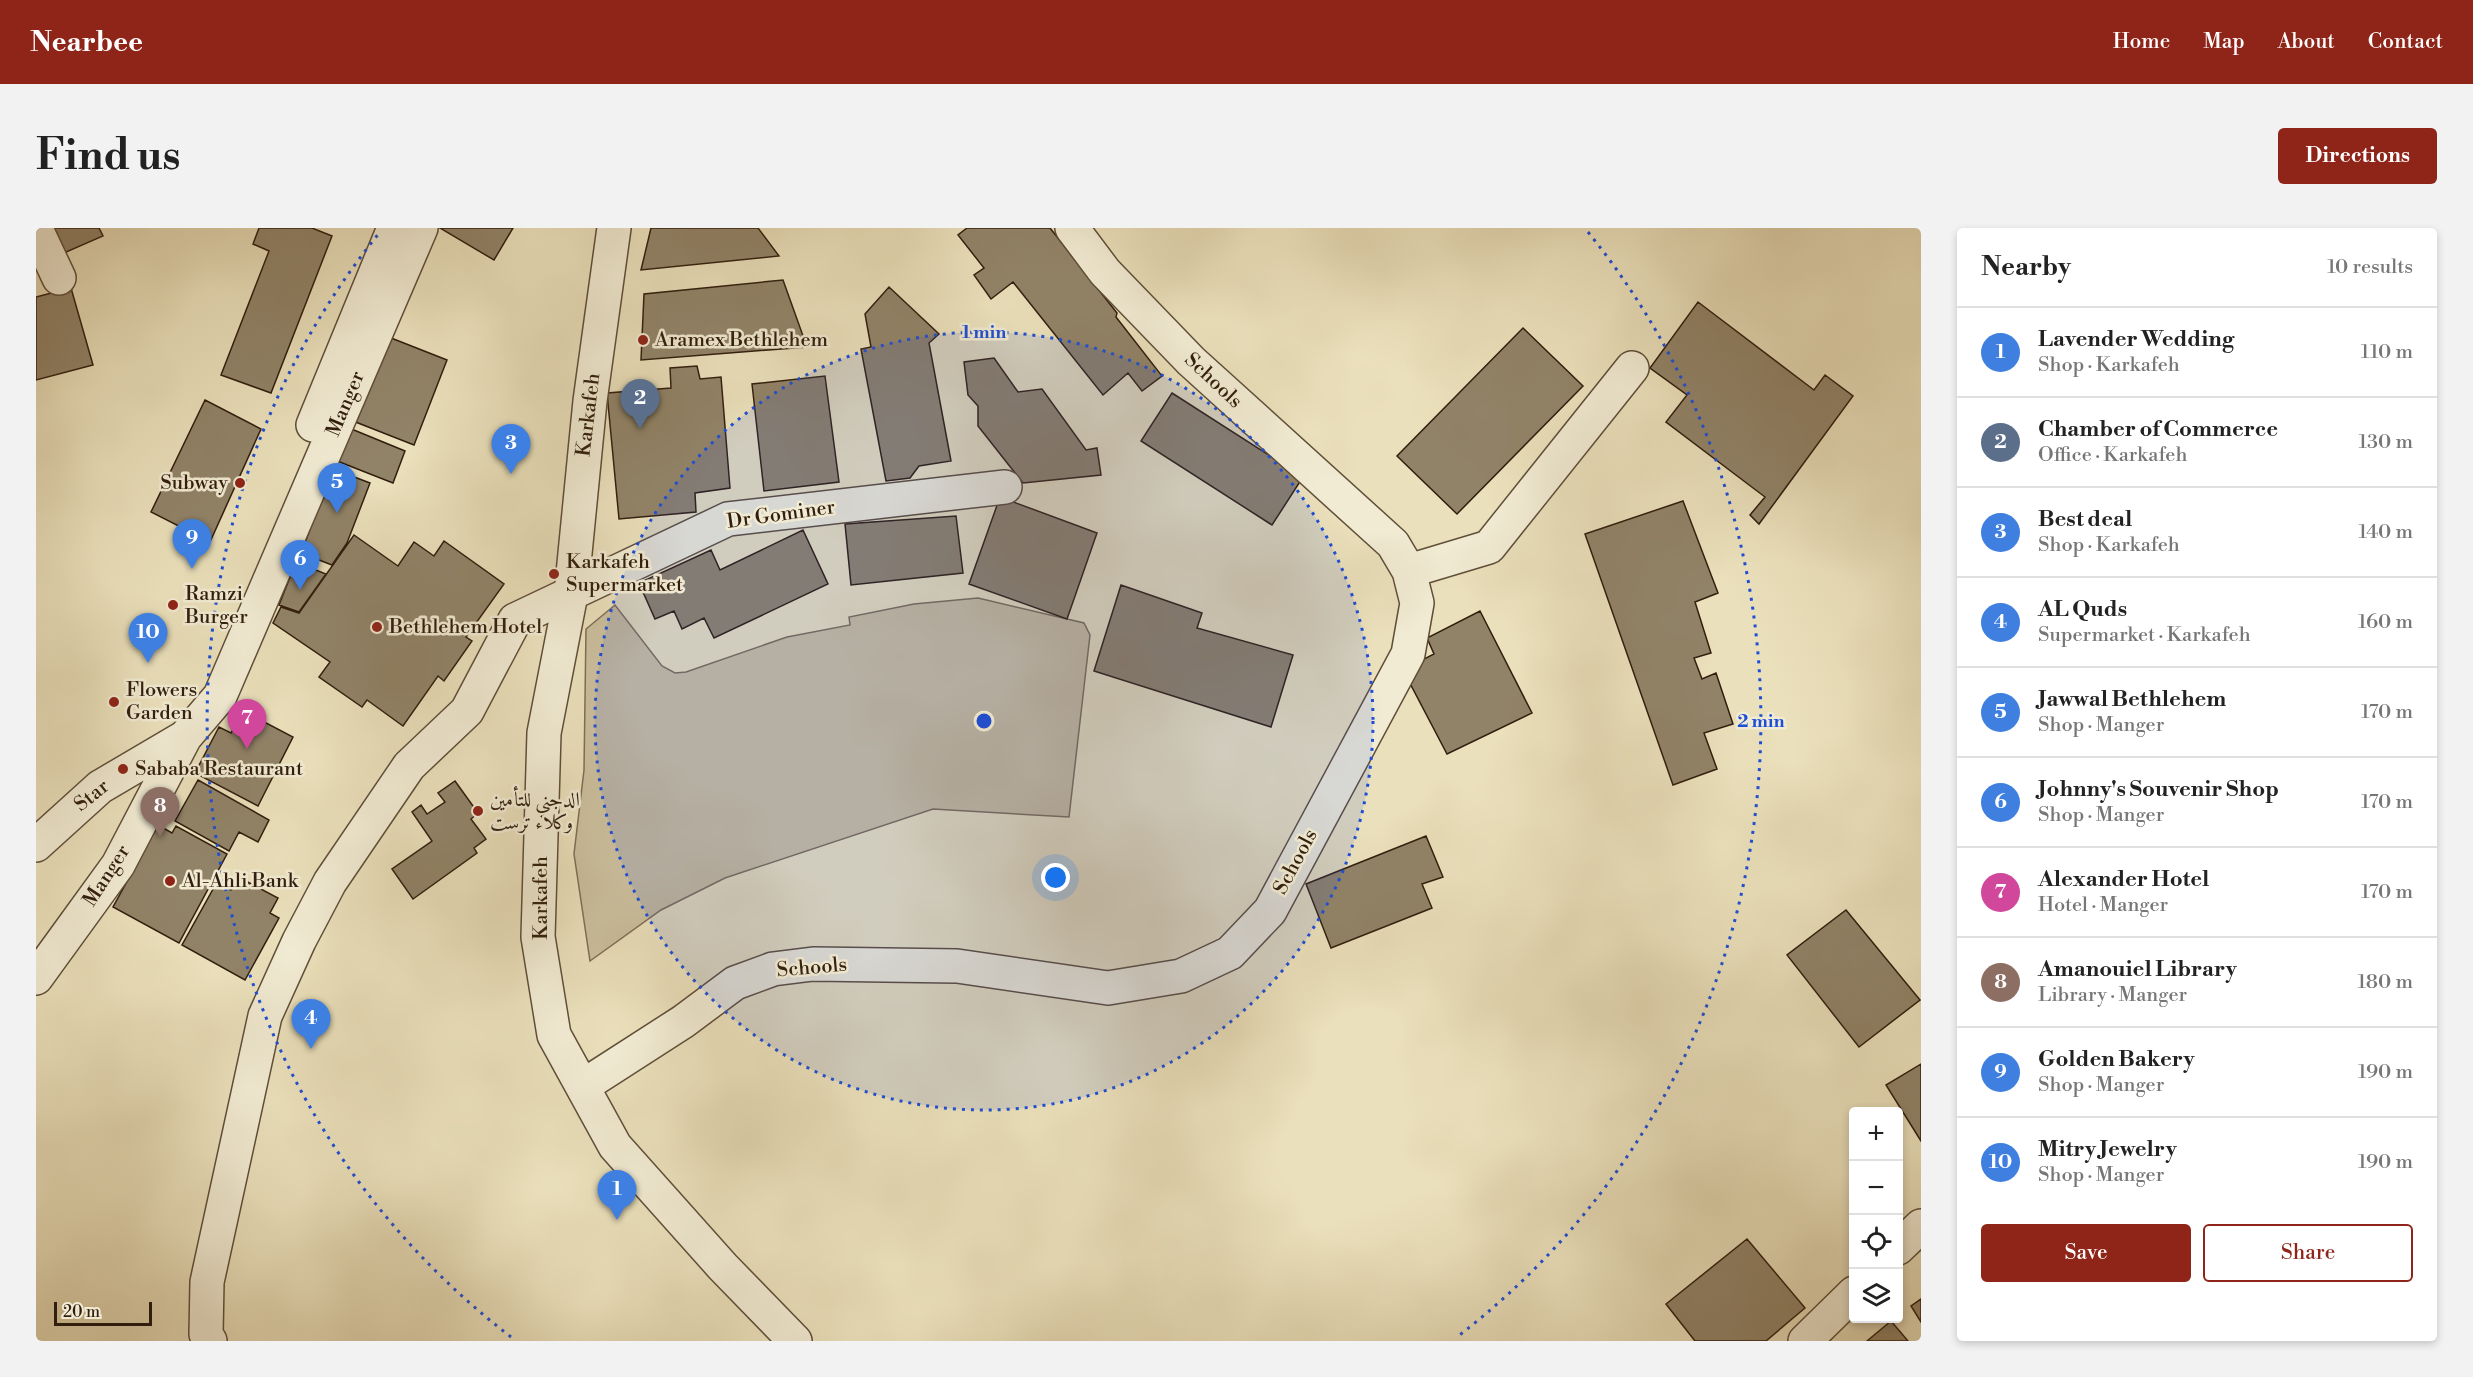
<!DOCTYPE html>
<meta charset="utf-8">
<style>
body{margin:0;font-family:"Libre Bodoni",Amiri,serif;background:#f2f2f2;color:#222}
.controls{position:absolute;right:18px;bottom:18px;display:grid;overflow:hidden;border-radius:6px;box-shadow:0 3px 9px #0003}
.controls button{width:54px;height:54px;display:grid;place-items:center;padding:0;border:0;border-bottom:2px solid #e0e0e0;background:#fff;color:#222;font:30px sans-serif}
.scale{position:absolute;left:18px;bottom:15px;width:98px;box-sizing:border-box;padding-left:6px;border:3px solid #311e0e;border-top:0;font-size:16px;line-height:21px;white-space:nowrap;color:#311e0e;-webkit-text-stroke:4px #f1ebd3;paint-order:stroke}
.you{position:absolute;left:1020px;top:650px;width:21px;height:21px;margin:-15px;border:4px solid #fff;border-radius:50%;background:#1a73e8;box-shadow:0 0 0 9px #1a73e833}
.badge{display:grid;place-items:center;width:39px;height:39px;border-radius:50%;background:#8f2418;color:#fff;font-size:20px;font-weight:700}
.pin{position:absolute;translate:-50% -50px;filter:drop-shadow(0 2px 3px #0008)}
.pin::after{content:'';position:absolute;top:32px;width:21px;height:18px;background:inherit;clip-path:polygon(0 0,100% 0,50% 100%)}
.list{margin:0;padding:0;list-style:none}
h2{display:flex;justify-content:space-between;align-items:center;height:78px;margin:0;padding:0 24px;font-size:26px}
h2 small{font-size:20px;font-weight:400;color:#767676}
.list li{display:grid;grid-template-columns:39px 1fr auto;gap:18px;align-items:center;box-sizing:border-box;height:90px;padding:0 24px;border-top:2px solid #e0e0e0}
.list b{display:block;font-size:22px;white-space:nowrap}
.list p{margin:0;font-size:20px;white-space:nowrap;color:#767676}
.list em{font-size:20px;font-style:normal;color:#767676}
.actions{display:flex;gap:12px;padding:18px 24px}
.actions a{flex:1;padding:14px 0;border:2px solid #8f2418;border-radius:6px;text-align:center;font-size:21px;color:#8f2418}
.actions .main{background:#8f2418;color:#fff}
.icon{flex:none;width:33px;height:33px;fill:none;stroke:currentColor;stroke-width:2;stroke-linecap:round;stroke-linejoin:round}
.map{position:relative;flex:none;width:1885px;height:1113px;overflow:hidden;border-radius:6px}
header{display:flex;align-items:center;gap:36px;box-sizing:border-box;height:84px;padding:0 30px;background:#8f2418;color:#fff}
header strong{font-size:28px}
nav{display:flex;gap:33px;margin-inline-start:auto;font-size:21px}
.intro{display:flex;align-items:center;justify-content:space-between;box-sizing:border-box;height:144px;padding:0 36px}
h1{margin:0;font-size:42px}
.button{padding:15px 27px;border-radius:6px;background:#8f2418;color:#fff;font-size:21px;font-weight:700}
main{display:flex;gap:36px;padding:0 36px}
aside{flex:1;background:#fff;border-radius:6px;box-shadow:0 3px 9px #0003}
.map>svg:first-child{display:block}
</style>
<header>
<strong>Nearbee</strong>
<nav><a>Home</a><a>Map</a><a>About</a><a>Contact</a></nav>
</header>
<div class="intro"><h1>Find us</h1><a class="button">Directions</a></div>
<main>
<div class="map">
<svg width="1885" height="1113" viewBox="0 0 1885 1113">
<rect width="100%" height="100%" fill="#eae0bb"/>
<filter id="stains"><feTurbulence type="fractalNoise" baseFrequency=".00333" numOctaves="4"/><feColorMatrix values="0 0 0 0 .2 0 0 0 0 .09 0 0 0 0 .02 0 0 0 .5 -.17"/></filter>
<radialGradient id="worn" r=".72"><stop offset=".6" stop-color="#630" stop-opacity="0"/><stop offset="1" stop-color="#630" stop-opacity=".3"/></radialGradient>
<!-- green -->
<path fill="#cbbf9e" stroke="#7e6e56" stroke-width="1.5" d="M942 370 1048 395 1054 407 1033 589 897 581 689 650 625 682 554 733 538 626 548 542 550 401 579 377 626 438 639 445 650 444 751 409 814 397 813 389 878 376Z"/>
<!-- building -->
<path fill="#918368" stroke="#311e0e" stroke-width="1.5" d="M9 0H63L67 8 21 28Z
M223 0H276L296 8 235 165 185 147 233 23 217 16Z
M404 0H477L458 32Z
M615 0H722L743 28 605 42Z
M931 0H1014L1081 85 1080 89 1126 148 1106 163 1092 145 1067 167 977 54 955 71 938 47 948 40 922 7Z
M747 52 771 119 605 132 608 66Z
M853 59 903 106 893 115 915 233 883 238 874 250 850 253 825 121 835 119 829 86Z
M35 60 57 137 0 152V69Z
M1662 74 1778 162 1789 147 1817 168 1723 296 1714 287 1729 269 1630 194 1651 167 1614 140Z
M1487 100 1547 158 1421 286 1361 228Z
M350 108 411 132 378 217 317 193Z
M958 130 982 164 1006 161 1050 222 1061 220 1065 247 987 255 942 198V178L932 167 928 134Z
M661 138 664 151 685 149 694 260 659 265 660 284 583 291 571 165 635 160 634 140Z
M789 148 803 254 728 263 716 156Z
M1136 165 1267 249 1236 297 1105 213Z
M169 172 225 201 174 314 115 284Z
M313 200 369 223 357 255 301 233Z
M297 241 334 255 311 315 296 337 265 325Z
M964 269 1061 305 1031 391 933 356Z
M1647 273 1682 365 1659 374 1675 425 1658 430 1666 451 1680 445 1697 496 1668 505 1681 541 1637 557 1549 306Z
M920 288 927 345 815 357 809 296Z
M767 302 792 356 678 410 668 390 646 401 638 383 619 391 603 355 675 322 684 342Z
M318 307 362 338 378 314 398 328 408 313 468 356 430 409 436 413 408 453 402 448 367 498 331 472 326 479 283 449 294 434 237 395 245 379 263 385Z
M260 334 290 346 263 384 243 377Z
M1085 357 1166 385 1161 400 1257 427 1235 499 1058 443Z
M1444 383 1496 485 1411 526 1367 442 1398 426 1391 410Z
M207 483 257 509 222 578 159 545 183 499 195 505Z
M162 552 233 592 222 614 203 604 193 623 139 593Z
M419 553 442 585 435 591 450 611 438 620 441 625 377 671 356 641 396 613 376 584 385 577 391 586 409 574 402 565Z
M122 597 136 605 140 598 191 626 143 715 77 679Z
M1390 608 1407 649 1386 656 1396 680 1295 720 1270 656Z
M202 649 242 670 234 685 243 690 209 752 146 717 181 654 195 662Z
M1810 682 1884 772 1823 819 1751 727Z
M1885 836V913L1850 857Z
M1711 1011 1769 1080 1730 1113H1659L1630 1076Z
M1885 1071V1094L1875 1078Z
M1855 1093 1872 1113H1831Z"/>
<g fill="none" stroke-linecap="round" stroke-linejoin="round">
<!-- minor casing -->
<g stroke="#5f4e39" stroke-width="36">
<path id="minor" d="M578 0 554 173 535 366 508 505 502 709 518 807 579 918 687 1039 759 1113
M0 1 23 50
M277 197 358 0
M1373 343 1453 319 1596 140
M0 617 64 559 149 509
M0 750 82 637 149 509 184 468 385 0
M547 858 648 793 699 755 737 741 777 736 921 738 1072 760 1145 748 1194 725 1234 683 1372 426 1381 375 1373 343 1357 316 1155 133 1069 44 1036 0
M1862 1020 1885 998
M174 1113 170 1106 171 1054 229 788 263 713 294 654 373 538 431 483 479 392 692 291 969 259
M1769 1113 1818 1065"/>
</g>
<!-- minor -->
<use href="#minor" stroke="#f1ebd3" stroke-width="33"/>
</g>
<!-- distance rings -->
<circle cx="948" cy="493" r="389" fill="#1d4ed8" fill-opacity=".12"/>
<g fill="none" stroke="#1d4ed8" stroke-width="3" stroke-dasharray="3 6">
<circle cx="948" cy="493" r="389"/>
<path d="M475 1109A777 777 0 0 1 344 4M1552 4A777 777 0 0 1 1421 1109"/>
</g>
<!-- markers -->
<g fill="#8f2418" stroke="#f1ebd3" stroke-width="2">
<circle cx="607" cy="112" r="6"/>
<circle cx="204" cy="255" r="6"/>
<circle cx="518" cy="346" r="6"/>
<circle cx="137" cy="377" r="6"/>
<circle cx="341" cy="399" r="6"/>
<circle cx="78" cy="474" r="6"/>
<circle cx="87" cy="541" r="6"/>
<circle cx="442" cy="583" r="6"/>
<circle cx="134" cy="653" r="6"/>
</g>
<g text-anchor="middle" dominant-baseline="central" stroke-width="5" stroke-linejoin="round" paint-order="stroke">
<!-- poi labels -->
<g font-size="20" fill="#311e0e" stroke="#f1ebd3" text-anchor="start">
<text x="619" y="112">Aramex Bethlehem</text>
<text x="192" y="255" text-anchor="end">Subway</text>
<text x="530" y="334">Karkafeh<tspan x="530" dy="23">Supermarket</tspan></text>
<text x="149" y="366">Ramzi<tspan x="149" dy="23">Burger</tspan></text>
<text x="353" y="399">Bethlehem Hotel</text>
<text x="90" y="462">Flowers<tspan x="90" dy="23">Garden</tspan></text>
<text x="99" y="541">Sababa Restaurant</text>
<text x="454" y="572">الدجني للتأمين<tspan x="454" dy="23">وكلاء ترست</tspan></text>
<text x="146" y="653">Al-Ahli Bank</text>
</g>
<!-- street labels -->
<g font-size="20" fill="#311e0e" stroke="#f1ebd3">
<text transform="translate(1177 153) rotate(43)">Schools</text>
<text transform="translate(310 176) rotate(-67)">Manger</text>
<text transform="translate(553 187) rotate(-83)">Karkafeh</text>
<text transform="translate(745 287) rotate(-8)">Dr Gominer</text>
<text transform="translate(56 568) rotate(-39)">Star</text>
<text transform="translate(1260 634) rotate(-62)">Schools</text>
<text transform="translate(71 648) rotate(-57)">Manger</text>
<text transform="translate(505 670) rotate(-90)">Karkafeh</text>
<text transform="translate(776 740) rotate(-5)">Schools</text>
</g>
</g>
<circle cx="948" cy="493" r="9" fill="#1d4ed8" stroke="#f1ebd3" stroke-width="3"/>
<g font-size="18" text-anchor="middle" font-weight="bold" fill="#1d4ed8" stroke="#f1ebd3" stroke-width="5" stroke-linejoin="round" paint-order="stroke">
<text x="948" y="110">1 min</text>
<text x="1725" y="499">2 min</text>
</g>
<rect width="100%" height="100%" filter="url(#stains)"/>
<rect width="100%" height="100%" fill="url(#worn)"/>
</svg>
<div class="controls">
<button>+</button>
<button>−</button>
<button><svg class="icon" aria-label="locate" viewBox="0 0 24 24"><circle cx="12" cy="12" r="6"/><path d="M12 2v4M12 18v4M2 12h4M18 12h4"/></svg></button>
<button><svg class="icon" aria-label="layers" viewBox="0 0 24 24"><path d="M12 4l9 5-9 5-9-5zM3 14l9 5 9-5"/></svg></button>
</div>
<div class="scale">20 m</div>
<div class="you"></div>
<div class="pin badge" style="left:581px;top:992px;background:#3f7fe0">1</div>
<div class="pin badge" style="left:604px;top:201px;background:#5c6f8a">2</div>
<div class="pin badge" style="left:475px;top:246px;background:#3f7fe0">3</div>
<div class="pin badge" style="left:275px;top:821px;background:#3f7fe0">4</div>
<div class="pin badge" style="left:301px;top:285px;background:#3f7fe0">5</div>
<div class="pin badge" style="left:264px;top:362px;background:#3f7fe0">6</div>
<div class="pin badge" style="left:211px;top:521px;background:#d1479c">7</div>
<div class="pin badge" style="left:124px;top:609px;background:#8d6e63">8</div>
<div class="pin badge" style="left:156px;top:341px;background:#3f7fe0">9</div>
<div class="pin badge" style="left:112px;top:435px;background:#3f7fe0">10</div>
</div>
<aside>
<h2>Nearby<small>10 results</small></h2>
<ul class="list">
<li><span class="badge" style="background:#3f7fe0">1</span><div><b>Lavender Wedding</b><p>Shop · Karkafeh</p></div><em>110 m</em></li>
<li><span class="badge" style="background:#5c6f8a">2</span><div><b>Chamber of Commerce</b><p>Office · Karkafeh</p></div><em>130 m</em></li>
<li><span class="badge" style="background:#3f7fe0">3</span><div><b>Best deal</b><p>Shop · Karkafeh</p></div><em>140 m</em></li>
<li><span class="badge" style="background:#3f7fe0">4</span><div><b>AL Quds</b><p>Supermarket · Karkafeh</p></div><em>160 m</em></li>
<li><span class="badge" style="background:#3f7fe0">5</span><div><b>Jawwal Bethlehem</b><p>Shop · Manger</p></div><em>170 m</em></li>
<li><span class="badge" style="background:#3f7fe0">6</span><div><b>Johnny's Souvenir Shop</b><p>Shop · Manger</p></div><em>170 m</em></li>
<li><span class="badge" style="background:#d1479c">7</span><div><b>Alexander Hotel</b><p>Hotel · Manger</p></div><em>170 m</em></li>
<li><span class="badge" style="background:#8d6e63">8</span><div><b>Amanouiel Library</b><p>Library · Manger</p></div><em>180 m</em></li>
<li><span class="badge" style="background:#3f7fe0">9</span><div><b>Golden Bakery</b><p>Shop · Manger</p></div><em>190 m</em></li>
<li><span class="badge" style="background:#3f7fe0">10</span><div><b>Mitry Jewelry</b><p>Shop · Manger</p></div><em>190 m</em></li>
</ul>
<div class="actions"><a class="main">Save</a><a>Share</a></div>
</aside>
</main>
